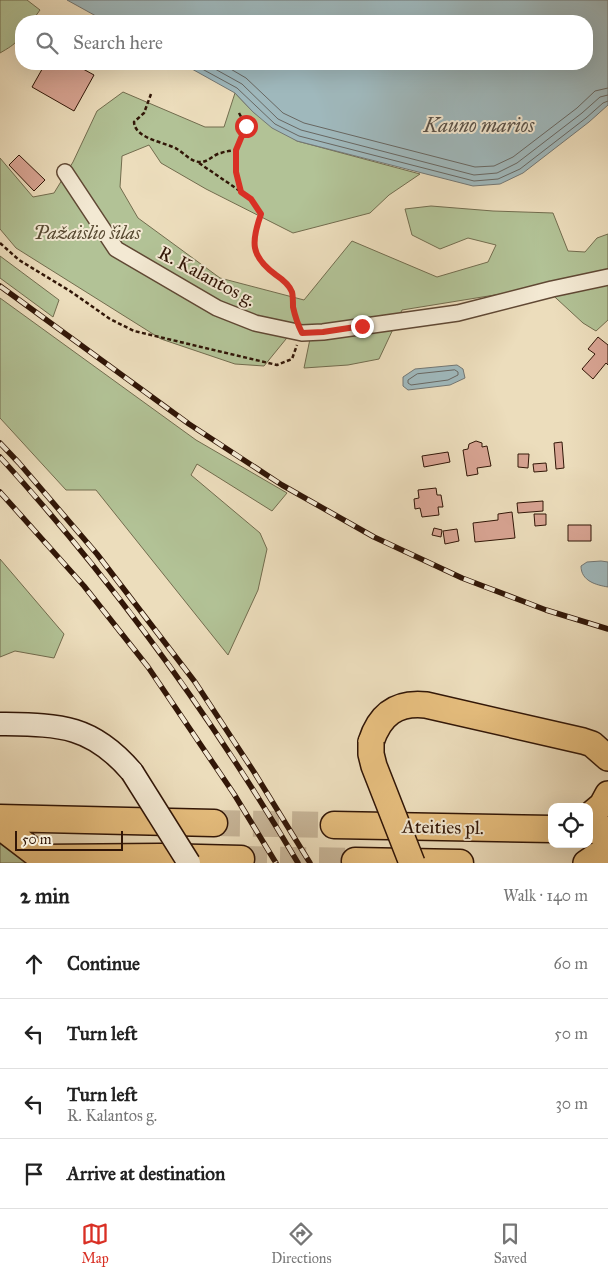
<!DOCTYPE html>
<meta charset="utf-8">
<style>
body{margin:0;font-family:"IM FELL Great Primer",serif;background:#f2f2f2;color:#222}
.controls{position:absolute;right:15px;bottom:15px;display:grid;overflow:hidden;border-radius:10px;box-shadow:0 5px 20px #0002}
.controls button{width:45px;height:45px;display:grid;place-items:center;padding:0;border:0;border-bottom:1px solid #e0e0e0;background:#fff;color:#222;font:25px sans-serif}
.scale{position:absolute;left:15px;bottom:12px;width:108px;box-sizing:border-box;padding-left:5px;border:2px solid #311607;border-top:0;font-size:14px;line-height:18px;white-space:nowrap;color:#311607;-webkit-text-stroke:4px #f3e9d3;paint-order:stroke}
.stop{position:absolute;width:15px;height:15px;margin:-11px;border:4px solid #d93025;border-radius:50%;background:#fff}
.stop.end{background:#d93025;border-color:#fff;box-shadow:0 1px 5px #0008}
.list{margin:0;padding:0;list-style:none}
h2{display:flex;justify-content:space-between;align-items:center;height:65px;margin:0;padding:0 20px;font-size:21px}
h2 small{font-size:16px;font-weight:400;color:#767676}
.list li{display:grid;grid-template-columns:32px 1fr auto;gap:15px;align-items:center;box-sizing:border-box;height:70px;padding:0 20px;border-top:1px solid #e0e0e0}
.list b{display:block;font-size:19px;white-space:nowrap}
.list p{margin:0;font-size:16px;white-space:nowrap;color:#767676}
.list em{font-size:16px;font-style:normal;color:#767676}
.icon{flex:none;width:28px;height:28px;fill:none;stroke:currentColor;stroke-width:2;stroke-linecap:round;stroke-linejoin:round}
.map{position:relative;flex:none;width:608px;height:863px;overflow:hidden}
.search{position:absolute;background:#fff;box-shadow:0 5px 20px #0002;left:15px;right:15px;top:15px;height:55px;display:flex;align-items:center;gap:12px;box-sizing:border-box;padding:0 18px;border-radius:20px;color:#767676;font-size:19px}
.sheet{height:345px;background:#fff}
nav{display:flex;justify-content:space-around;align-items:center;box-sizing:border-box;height:70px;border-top:1px solid #e0e0e0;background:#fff;font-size:14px;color:#767676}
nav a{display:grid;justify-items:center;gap:2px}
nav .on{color:#d93025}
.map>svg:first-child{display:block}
</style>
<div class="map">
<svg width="608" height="863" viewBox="0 0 608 863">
<rect width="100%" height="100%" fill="#ecddbc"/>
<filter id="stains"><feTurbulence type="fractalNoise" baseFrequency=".004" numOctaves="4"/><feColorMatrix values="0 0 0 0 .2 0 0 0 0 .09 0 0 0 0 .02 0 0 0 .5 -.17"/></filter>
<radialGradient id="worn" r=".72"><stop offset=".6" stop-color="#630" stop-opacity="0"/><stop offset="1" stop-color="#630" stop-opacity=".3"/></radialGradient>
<!-- green -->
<path fill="#b2c296" stroke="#726c4e" d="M0 0H27L40 10 32 21H21C21 41 17 43 0 53Z
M123 92 205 127H224L235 93 253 112 297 141 420 174 389 195 370 213 293 233 206 189 161 163 149 145 122 156 120 187 138 218 220 278 304 300 352 241 437 277 488 262 496 245 468 238 440 249 412 235 405 209 431 206 493 211 553 213 568 251 585 252 597 238 608 234V320L596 331 583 323 544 287 402 310 379 359 348 365 304 368 311 334 295 328 264 366 235 364 161 339 16 248 0 229V158L33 197 54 193 73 162 97 111Z
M0 256 59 300 53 317 0 278Z
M0 298 196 440 287 493 272 511 197 464 191 475 260 533 267 549 258 590 228 655 96 490H66L0 418Z
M0 559 64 634 54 658 15 651 0 657Z
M0 836 34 863H0Z"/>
<!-- water -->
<path fill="#9fb8bc" stroke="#737774" d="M67 0H608V105L589 122 523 173 500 184 473 186 297 141 272 128 253 112 235 93 183 64H587V21H105Z
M457 365 463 369 465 378 450 385 408 390 403 386V377L415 369Z
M601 561 608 562V587C596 585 581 581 581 566L587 562Z"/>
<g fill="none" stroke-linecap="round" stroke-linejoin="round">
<!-- shore -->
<path stroke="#686762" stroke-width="1" d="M193 64 237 88 275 124 299 136 474 181 498 179 520 169 586 118 603 103 608 101
M206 64 242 84 278 119 301 130 474 175 497 173 517 163 582 113 600 97 608 95
M222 64 246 78 283 113 304 123 475 167 494 166 513 157 577 108 595 91 608 88
M455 370 458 372V375L448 380 411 385 408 383V380L417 374Z"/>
</g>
<!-- building -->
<path fill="#d8a493" stroke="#311607" d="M45 64H74L94 75 74 111 32 87Z
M19 155 45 180 34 191 9 165Z
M598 337 608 345V365L606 363 593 379 582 369 595 354 588 349Z
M476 441 482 443V447L487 446 491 466 477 468 478 474 467 476 463 450 468 449 469 444Z
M562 442 564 468 556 469 554 443Z
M448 452 450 462 424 467 422 456Z
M518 454H529L528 468 518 467Z
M546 463 547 471 534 472 533 464Z
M436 488 437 495H441L443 507H438L439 515 422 517 420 508 415 509 414 499 419 498 418 490Z
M543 501V511L518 513 517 503Z
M512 512 515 538 475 542 473 523 498 520V514Z
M534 514H546V525L535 526Z
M568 525H591V541H568Z
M434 528 442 530 441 537 432 535Z
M457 529 459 541 445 544 443 531Z"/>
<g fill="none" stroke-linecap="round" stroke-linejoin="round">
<!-- trunk-tunnel -->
<path stroke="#c7b598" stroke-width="26" stroke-dasharray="26 13" stroke-linecap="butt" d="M214 823 334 825
M241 859 355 861"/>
<!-- minor casing -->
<g stroke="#604834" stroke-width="18">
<path id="minor" d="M65 172 116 249 217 308 255 323 302 333 323 332 458 313 552 289 608 277"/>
</g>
<!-- secondary casing -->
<g stroke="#311607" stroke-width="25">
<path id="secondary" d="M0 724C59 725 91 724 132 772"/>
</g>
<!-- primary casing -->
<g stroke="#311607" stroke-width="28">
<path id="primary" d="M371 742C380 714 397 702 426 705L583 741 592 744 608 758
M589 816 602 805 608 794
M586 863 608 848"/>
</g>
<!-- trunk casing -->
<g stroke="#311607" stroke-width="29">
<path id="trunk" d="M0 818 214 823
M334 825 552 829
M0 826 42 858 160 857 241 859
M589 830H608
M355 861 460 863
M604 863 608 862"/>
</g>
<!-- path -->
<path stroke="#311607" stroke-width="2.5" stroke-dasharray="4 2.5" stroke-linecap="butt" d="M151 94 144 113 134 122C135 139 165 142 177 149 184 153 191 162 200 162 207 163 214 154 221 153 226 151 231 151 236 150
M239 113 246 126 236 150V172L241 192 251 199 261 214C253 238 249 252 271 271 278 277 286 280 291 290 294 297 294 309 295 317
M199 163 240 191
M0 243 19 260 70 291 110 319 134 331 277 365 292 359 297 345"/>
<!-- minor -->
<use href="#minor" stroke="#f3e9d3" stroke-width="15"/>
<!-- secondary -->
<use href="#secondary" stroke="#f3e9d3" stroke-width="22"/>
<!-- primary -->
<use href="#primary" stroke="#e6be7e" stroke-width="25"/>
<!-- trunk -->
<use href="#trunk" stroke="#e6be7e" stroke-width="26"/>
<!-- rail casing -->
<g stroke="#311607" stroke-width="5.5">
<path id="rail" d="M0 286 189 424 282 485 374 537 462 578 546 610 608 629
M0 443 19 463 97 554 195 682 254 772 310 863
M0 457C115 583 211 716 298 863
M0 492 84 586 148 667 234 794 276 863"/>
</g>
<!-- rail -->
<use href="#rail" stroke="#f3e9d3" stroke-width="4" stroke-dasharray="11" stroke-linecap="butt"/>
<!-- secondary-bridge casing -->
<g stroke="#311607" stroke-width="25" stroke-linecap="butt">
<path id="secondary-bridge" d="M132 772 189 863"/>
</g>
<!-- primary-bridge casing -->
<g stroke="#311607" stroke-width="28" stroke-linecap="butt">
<path id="primary-bridge" d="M371 742V754L374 766 412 863"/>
</g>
<!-- secondary-bridge -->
<use href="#secondary-bridge" stroke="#f3e9d3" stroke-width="22"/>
<!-- primary-bridge -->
<use href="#primary-bridge" stroke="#e6be7e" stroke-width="25"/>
</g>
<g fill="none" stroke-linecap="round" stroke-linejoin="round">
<!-- route -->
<path stroke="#d93025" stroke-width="6" d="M246 126 236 150V172L241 192 251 199 261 214C251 242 250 256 276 275 282 279 289 284 292 292 293 296 293 302 293 307 295 316 298 325 302 333L323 332 362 326"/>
</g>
<g text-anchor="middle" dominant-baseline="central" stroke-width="4" stroke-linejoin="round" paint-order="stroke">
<!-- park labels -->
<g font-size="19" font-style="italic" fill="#584a32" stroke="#f3e9d3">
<text x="87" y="232">Pažaislio šilas</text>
</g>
<!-- street labels -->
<g font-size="19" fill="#311607" stroke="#f3e9d3">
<text transform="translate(207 276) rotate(28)">R. Kalantos g.</text>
<text transform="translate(443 827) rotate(1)">Ateities pl.</text>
</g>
<!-- water labels -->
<g font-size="20" font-style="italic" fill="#584f46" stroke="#f3e9d3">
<text x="479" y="125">Kauno marios</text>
</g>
</g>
<rect width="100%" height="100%" filter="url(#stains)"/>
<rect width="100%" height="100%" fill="url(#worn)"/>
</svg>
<div class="controls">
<button><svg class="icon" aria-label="locate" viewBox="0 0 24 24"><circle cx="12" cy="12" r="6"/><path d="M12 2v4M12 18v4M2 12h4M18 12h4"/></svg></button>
</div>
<div class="scale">50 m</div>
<div class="stop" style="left:246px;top:126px"></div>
<div class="stop end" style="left:362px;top:326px"></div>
<div class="search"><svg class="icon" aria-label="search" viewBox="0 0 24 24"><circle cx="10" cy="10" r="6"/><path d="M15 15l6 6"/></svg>Search here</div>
</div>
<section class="sheet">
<h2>2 min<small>Walk · 140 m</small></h2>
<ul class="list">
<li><svg class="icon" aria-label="ahead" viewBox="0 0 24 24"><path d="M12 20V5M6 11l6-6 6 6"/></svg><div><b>Continue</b></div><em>60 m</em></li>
<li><svg class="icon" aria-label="left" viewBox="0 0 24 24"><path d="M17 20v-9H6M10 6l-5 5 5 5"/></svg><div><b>Turn left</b></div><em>50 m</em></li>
<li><svg class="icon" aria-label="left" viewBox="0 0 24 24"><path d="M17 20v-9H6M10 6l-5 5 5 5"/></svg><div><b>Turn left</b><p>R. Kalantos g.</p></div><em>30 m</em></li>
<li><svg class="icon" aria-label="arrive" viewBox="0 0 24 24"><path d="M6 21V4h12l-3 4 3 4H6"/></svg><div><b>Arrive at destination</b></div></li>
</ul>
</section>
<nav>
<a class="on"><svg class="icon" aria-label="map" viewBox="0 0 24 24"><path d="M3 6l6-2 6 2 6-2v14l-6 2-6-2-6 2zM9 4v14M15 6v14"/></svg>Map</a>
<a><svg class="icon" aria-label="directions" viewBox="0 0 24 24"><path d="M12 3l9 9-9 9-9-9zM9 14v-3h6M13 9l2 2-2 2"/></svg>Directions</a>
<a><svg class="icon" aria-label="saved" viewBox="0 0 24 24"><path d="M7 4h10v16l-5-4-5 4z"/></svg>Saved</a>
</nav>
